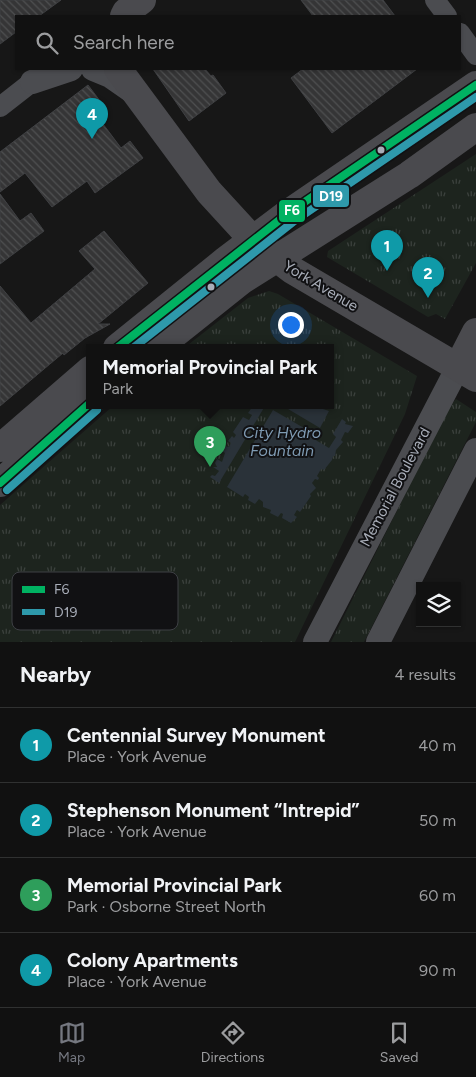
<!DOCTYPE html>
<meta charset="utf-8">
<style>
body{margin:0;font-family:Figtree,sans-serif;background:#1a1a1a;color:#f1f3f6}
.controls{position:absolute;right:15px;bottom:15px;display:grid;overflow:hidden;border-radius:0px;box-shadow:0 1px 4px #0004}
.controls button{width:45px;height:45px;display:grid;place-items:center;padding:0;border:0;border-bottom:1px solid #303131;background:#111;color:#f1f3f6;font:25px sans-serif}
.you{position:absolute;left:290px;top:324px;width:18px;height:18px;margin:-12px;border:4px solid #fff;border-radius:50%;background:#1a73e8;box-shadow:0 0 0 8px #1a73e833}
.badge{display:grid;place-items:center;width:32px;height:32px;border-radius:50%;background:#757880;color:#fff;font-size:16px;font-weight:700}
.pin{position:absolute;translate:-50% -41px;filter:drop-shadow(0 1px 2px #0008)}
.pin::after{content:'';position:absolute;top:26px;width:18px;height:15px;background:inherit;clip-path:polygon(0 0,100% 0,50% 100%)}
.popup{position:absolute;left:86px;top:344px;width:248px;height:65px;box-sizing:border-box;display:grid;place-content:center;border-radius:0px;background:#111;filter:drop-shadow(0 1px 4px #0005);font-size:16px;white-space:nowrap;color:#9c9d9f}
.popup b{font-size:19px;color:#f1f3f6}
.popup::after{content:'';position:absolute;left:50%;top:100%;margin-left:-10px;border:10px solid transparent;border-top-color:#111}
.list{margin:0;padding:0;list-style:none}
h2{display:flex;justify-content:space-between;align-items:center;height:65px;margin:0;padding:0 20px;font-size:21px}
h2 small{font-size:16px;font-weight:400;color:#9c9d9f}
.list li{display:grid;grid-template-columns:32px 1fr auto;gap:15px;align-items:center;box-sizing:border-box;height:75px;padding:0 20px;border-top:1px solid #303131}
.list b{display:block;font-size:19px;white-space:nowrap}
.list p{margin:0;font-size:16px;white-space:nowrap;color:#9c9d9f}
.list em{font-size:16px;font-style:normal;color:#9c9d9f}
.icon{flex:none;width:28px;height:28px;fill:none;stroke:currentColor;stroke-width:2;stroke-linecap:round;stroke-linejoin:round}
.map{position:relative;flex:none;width:476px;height:642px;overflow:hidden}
.search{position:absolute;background:#111;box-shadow:0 1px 4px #0004;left:15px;right:15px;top:15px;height:55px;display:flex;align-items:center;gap:12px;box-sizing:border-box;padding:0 18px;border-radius:0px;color:#9c9d9f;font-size:19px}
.sheet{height:365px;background:#111}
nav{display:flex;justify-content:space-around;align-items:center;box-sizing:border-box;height:70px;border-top:1px solid #303131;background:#111;font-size:14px;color:#9c9d9f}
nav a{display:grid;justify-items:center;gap:2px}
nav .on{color:#757880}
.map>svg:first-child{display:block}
</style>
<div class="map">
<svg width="476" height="642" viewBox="0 0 476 642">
<defs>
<pattern id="grass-tufts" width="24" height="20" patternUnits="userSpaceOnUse" patternTransform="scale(1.25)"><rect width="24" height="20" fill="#1d241e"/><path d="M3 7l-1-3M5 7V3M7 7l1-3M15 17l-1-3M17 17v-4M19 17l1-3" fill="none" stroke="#3b413d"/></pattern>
<pattern id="building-back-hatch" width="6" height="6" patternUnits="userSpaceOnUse" patternTransform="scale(1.25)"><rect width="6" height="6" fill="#353536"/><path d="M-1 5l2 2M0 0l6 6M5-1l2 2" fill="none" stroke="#4f5051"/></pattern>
</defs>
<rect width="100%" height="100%" fill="#171717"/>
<!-- grass -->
<path fill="url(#grass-tufts)" d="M476 154V263L445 319 436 314 428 317 327 257 328 251Z
M269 291 278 294 417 376 405 414 295 642H0V505L113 406H330V348H184L248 298Z
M456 399 476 412V422L364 642H331L449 407Z"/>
<!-- water -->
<path fill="#2a3239" d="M253 406H265L219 483 210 477 212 475 215 476 219 471 213 467H217L215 463 217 459 222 462 225 453 222 451 225 446 229 447 231 443 228 441 232 436 234 438 236 435 233 432 243 417 249 420 252 415 248 413Z
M283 406H314L329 411 320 428Z
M273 410 316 435 314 439 329 448 336 437 333 434 342 419 346 422 345 424 353 426 348 433 345 432 341 440 343 442 336 450 335 456H333L332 460 324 470 321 469 317 476 319 478 318 480 315 479 312 483 316 488 310 494 311 496 300 512 297 510 294 515 297 517 291 523 282 518 283 514 281 513 278 517 270 513 271 510 263 507V502L259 499 255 504 248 500 249 497 245 494 243 497 227 487Z"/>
<!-- building -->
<path fill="url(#building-back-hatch)" stroke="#3f4043" d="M0 0H61L39 16H16V32L0 44Z
M301 0H383L395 16H313Z
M153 69H205L211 76 213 75 226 93 189 121Z
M303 69H417L332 133 291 78Z
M88 85 100 101 91 108 121 148 130 141 143 158 95 193 87 181 52 207 25 173 0 192V152Z
M0 194 20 221 31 213 44 231 0 264Z
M104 231 148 283 98 324H110L85 338 64 355 63 353 0 406V286L31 323 95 269 79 251Z"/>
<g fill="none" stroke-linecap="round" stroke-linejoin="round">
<!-- minor -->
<path stroke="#4b4c50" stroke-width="20" d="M435 0 447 16
M460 33 476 55
M0 107 32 82 43 70"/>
<!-- tertiary -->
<path stroke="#4b4c50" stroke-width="24" d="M93 69 110 76 133 92
M32 82 71 69
M315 642 458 367
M378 642 476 450"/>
<!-- secondary -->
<path stroke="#4a4a4e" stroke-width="28" d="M124 16 126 12 142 0
M118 69 209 192 253 240 292 270 476 378
M117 348 226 260 287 214 476 85
M157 348 241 281 409 175 476 127
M458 367 476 332
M0 448 90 370
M0 483 90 403"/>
<!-- bus-1 casing -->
<g stroke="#111113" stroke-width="11">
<path id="bus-1" d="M117 348 287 214 476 85
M0 483 90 403"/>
</g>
<!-- bus-2 casing -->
<g stroke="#111113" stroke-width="11">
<path id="bus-2" d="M133 348 293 222 476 97
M7 490 97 410"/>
</g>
<!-- bus-1 -->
<use href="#bus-1" stroke="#00b262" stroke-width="8"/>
<!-- bus-2 -->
<use href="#bus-2" stroke="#2e99ab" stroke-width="8"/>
</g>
<!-- markers -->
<g fill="#a8adb8" stroke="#111113" stroke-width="2">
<circle cx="381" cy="150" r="4.5"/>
<circle cx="211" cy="287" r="4.5"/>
</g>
<g text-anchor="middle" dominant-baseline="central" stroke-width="4" stroke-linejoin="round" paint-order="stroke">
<!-- street labels -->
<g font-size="15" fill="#a8adb8" stroke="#111113">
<text transform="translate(321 286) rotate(31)">York Avenue</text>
<text transform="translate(395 487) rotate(-62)">Memorial Boulevard</text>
</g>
<!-- water labels -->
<g font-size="16" font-style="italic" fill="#7f9bb3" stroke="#111113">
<text x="282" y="432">City Hydro<tspan x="282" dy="18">Fountain</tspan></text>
</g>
</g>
<!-- legend -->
<rect x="12" y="572" width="166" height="58" rx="8" fill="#111113" stroke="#3e4045" stroke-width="1"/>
<rect x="22" y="586" width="23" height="7" fill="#00b262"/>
<rect x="22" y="609" width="23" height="6" fill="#2e99ab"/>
<g font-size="14" fill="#a8adb8">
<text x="54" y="594">F6</text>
<text x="54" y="617">D19</text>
</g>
<g stroke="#111113" stroke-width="2">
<rect x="312" y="184" width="38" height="24" rx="5" fill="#2e99ab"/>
<rect x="278" y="199" width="28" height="24" rx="5" fill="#00b262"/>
</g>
<g font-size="14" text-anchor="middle" font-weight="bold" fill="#fff">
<text x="331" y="201">D19</text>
<text x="292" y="215">F6</text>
</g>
</svg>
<div class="controls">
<button><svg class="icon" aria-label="layers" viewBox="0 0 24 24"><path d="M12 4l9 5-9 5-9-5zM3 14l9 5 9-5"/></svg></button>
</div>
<div class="you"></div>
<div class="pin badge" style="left:387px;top:271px;background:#0f9aa8">1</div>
<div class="pin badge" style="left:428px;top:298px;background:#0f9aa8">2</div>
<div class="pin badge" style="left:210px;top:467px;background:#2e9e5b">3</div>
<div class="popup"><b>Memorial Provincial Park</b>Park</div>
<div class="pin badge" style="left:92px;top:139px;background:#0f9aa8">4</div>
<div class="search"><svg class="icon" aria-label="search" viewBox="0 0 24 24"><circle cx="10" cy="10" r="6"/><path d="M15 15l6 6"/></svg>Search here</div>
</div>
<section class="sheet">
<h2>Nearby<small>4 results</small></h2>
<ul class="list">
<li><span class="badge" style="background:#0f9aa8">1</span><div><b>Centennial Survey Monument</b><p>Place · York Avenue</p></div><em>40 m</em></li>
<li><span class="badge" style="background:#0f9aa8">2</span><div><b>Stephenson Monument “Intrepid”</b><p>Place · York Avenue</p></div><em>50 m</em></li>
<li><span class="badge" style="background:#2e9e5b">3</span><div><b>Memorial Provincial Park</b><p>Park · Osborne Street North</p></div><em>60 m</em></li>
<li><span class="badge" style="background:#0f9aa8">4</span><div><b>Colony Apartments</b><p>Place · York Avenue</p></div><em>90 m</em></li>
</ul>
</section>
<nav>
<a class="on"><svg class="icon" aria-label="map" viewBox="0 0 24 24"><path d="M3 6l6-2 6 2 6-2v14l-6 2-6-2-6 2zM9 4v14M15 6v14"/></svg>Map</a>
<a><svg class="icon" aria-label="directions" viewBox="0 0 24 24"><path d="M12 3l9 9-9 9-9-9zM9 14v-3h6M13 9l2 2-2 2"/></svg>Directions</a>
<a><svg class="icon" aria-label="saved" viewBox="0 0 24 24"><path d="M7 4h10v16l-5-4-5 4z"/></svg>Saved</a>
</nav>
